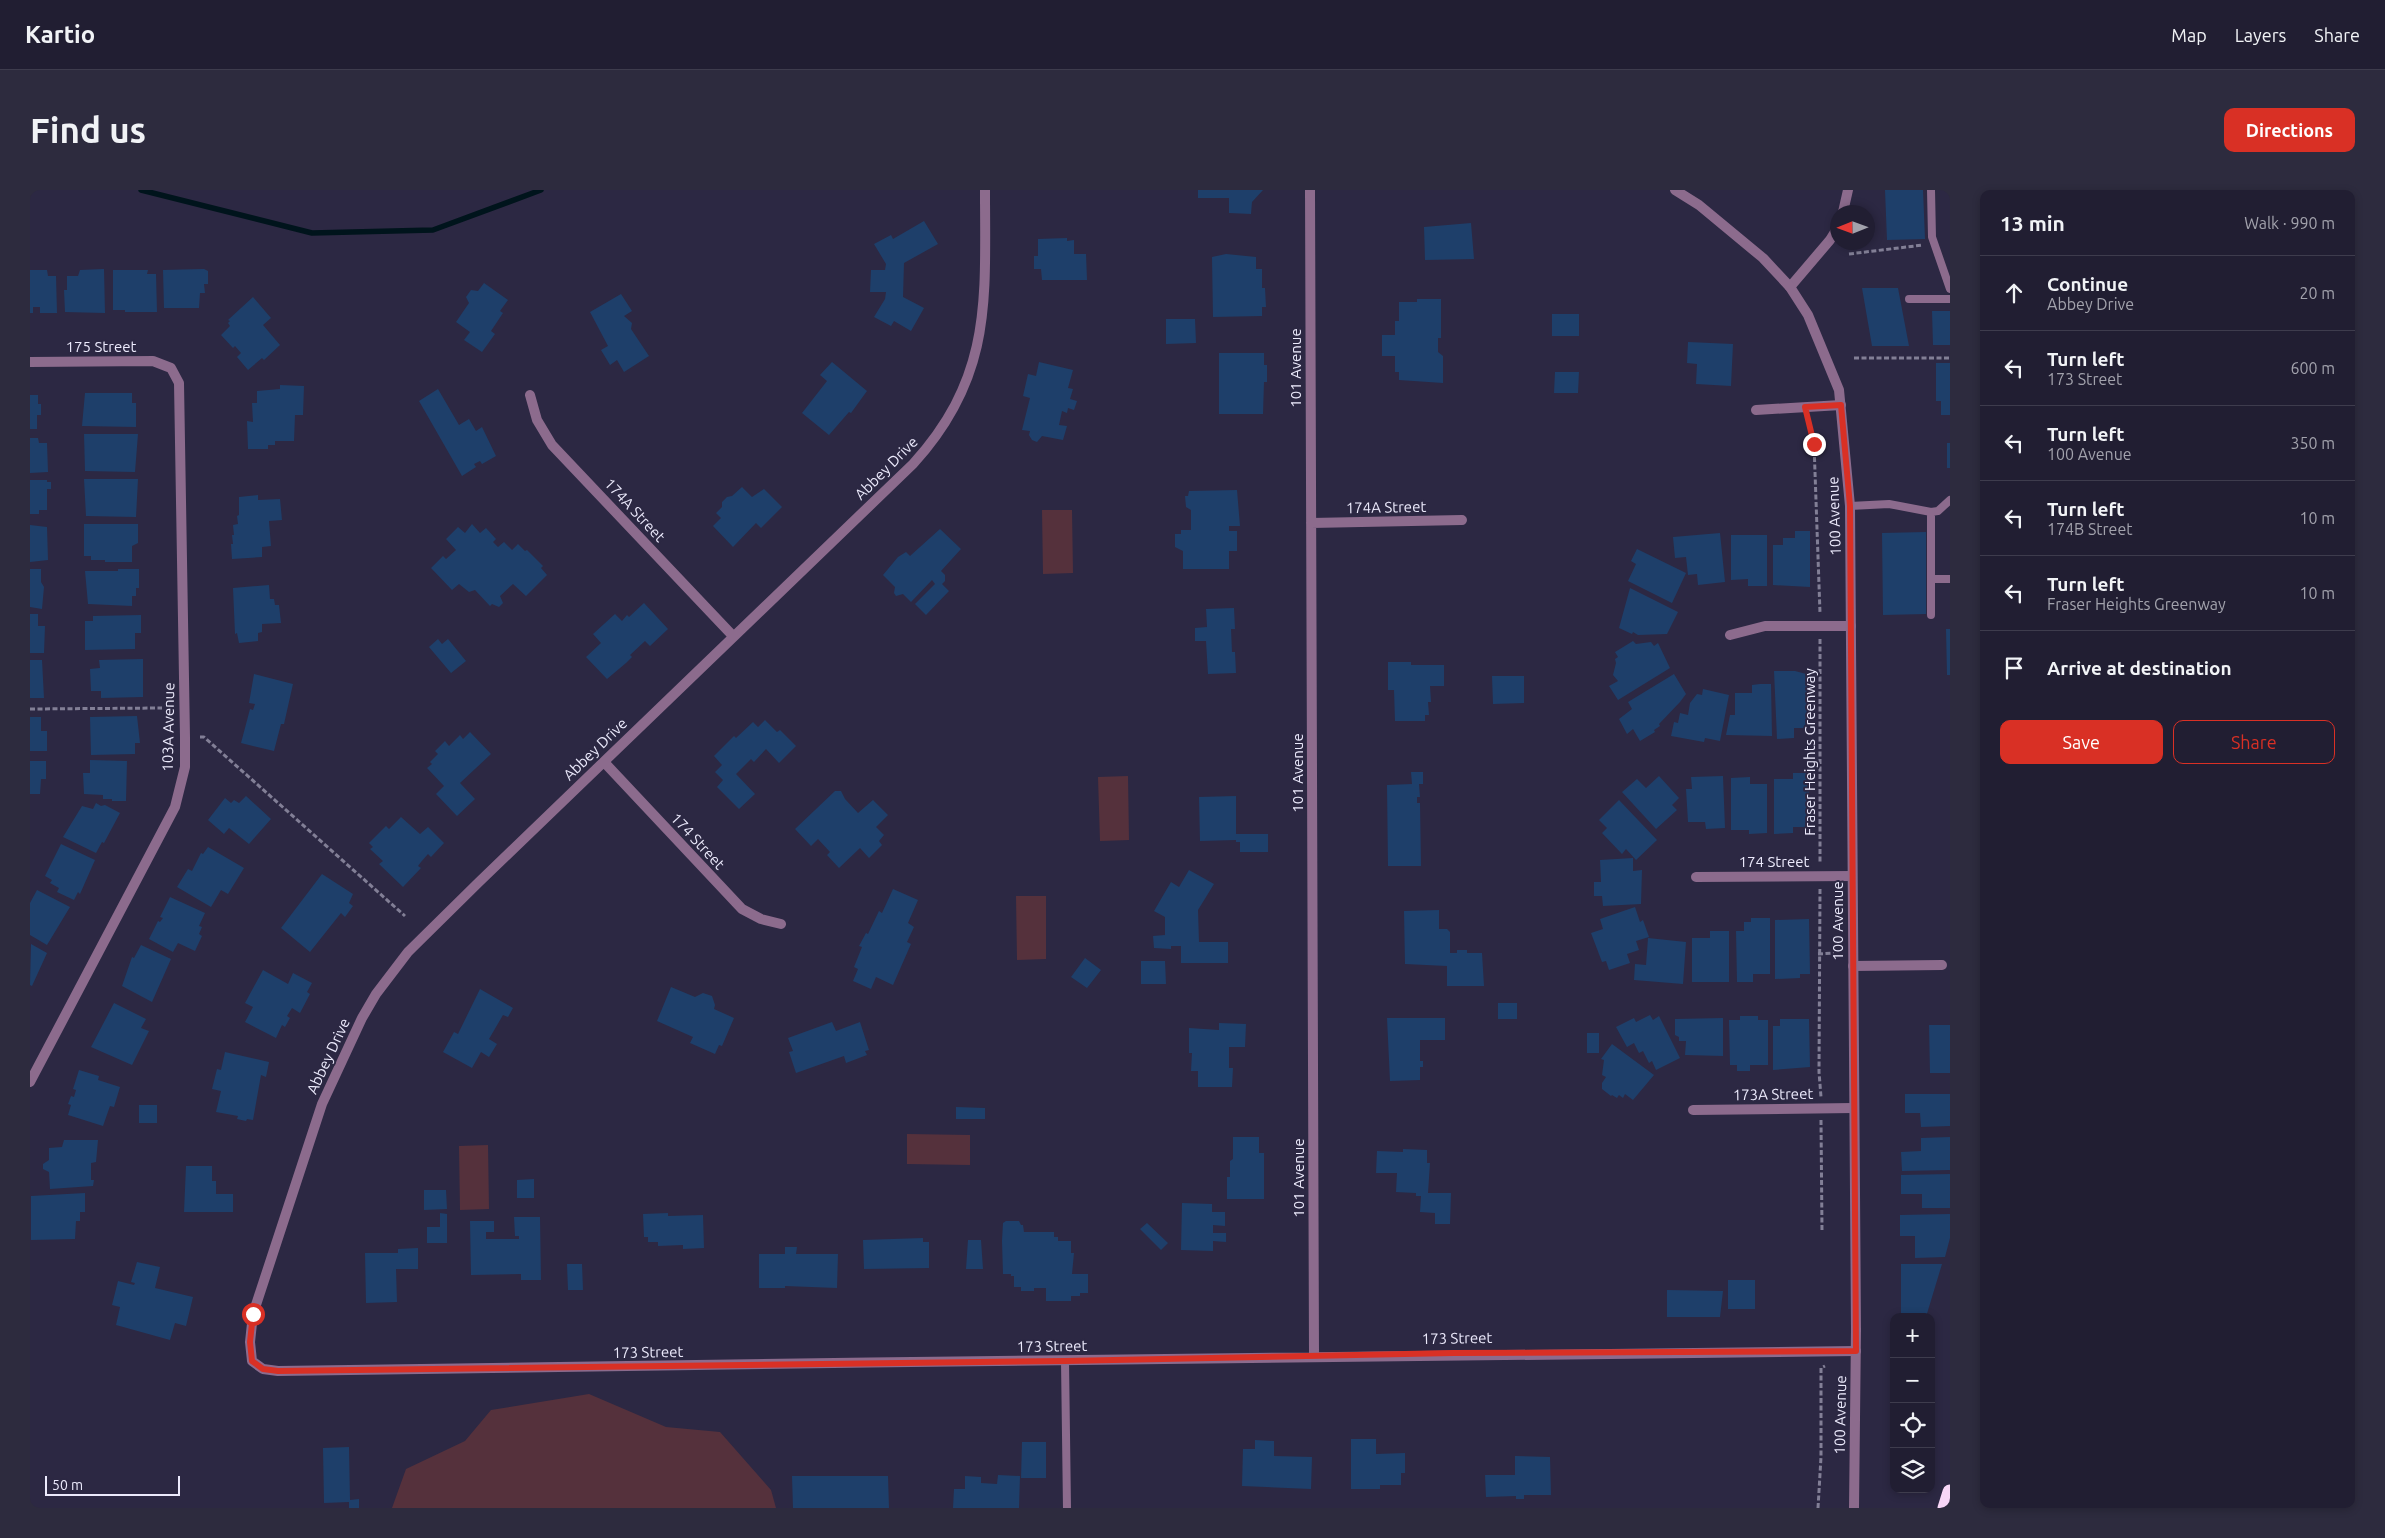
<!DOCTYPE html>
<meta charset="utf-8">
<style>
body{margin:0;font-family:Ubuntu,sans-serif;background:#2d2b3e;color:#f1f3f6}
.controls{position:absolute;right:15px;bottom:15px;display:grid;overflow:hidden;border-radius:10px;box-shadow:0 2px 8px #0003}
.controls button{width:45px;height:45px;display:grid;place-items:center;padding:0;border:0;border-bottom:1px solid #3e3c4d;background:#211e32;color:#f1f3f6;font:25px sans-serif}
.compass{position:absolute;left:1800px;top:15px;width:45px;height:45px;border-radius:50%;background:#211e32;box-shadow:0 2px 8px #0003;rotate:269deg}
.scale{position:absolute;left:15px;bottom:12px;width:135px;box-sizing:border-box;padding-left:5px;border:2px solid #eceafc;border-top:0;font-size:14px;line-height:18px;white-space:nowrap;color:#eceafc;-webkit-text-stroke:4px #2c2843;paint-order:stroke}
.stop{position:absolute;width:15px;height:15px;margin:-11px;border:4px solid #d93025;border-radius:50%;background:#fff}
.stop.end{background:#d93025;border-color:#fff;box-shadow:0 1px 5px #0008}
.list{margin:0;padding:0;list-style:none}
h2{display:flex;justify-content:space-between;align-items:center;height:65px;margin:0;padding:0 20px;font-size:21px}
h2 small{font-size:16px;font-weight:400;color:#a2a2ac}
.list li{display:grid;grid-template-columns:32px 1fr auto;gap:15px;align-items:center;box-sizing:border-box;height:75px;padding:0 20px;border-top:1px solid #3e3c4d}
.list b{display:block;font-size:19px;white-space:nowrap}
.list p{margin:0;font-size:16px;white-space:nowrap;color:#a2a2ac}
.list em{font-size:16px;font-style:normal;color:#a2a2ac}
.actions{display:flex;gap:10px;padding:15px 20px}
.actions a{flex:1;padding:11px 0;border:1px solid #d93025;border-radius:10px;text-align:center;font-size:18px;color:#d93025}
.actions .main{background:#d93025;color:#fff}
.icon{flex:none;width:28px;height:28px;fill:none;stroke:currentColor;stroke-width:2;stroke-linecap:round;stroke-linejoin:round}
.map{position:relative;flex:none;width:1920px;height:1318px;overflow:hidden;border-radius:10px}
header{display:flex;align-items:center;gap:30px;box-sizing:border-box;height:70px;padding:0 25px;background:#211e32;border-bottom:1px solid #3e3c4d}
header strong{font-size:24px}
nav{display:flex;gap:28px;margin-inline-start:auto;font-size:18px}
.intro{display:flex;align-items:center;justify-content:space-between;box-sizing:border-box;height:120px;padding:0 30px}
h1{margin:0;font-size:35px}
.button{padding:12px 22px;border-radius:10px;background:#d93025;color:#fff;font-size:18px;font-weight:700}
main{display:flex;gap:30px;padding:0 30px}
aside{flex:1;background:#211e32;border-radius:10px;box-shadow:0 2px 8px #0003}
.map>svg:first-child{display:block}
</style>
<header>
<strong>Kartio</strong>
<nav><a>Map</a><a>Layers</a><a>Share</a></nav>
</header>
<div class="intro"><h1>Find us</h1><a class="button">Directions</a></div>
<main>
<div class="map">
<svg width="1920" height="1318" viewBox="0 0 1920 1318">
<rect width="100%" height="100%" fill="#2c2843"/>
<!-- green -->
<path fill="#55313c" d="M1012 320H1042L1043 383 1013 384Z
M1098 586 1099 650 1070 651 1068 587Z
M986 706H1016V769L987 770Z
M877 944 940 945V975L877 974Z
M458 955 459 1019 430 1020 429 956Z
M559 1204 636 1237 690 1242 741 1300 746 1318H362L376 1279 435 1251 461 1220Z"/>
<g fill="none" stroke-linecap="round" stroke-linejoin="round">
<!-- stream -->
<path stroke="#00141c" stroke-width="5.5" d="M111 0 282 43 403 40 511 0"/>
</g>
<!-- building -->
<path fill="#1e3f6a" d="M1168 0H1233L1222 12 1221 24 1199 23V8H1168Z
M1855 0H1893L1895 49 1857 50Z
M894 31 908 54 874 73 873 107 894 118 881 141 864 131 861 136 844 127 855 109 856 102H840L841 80H855L856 74 844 54 861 45 863 49Z
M1441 33 1444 69 1395 70 1394 37Z
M1037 48V51L1044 50V64H1056L1057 90H1012L1011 79H1004V66H1008V49Z
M1196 64 1226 67V79H1232V98H1235L1236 117H1232V126L1183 127 1182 67Z
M74 79 75 123 35 122 34 100H37V86H48L50 80Z
M174 79 178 81V94H174L175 103H170L169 118H134L133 80Z
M0 80H17L18 86H26L27 123H10V117H3V123H0Z
M83 80H118L117 84H126L127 122H95V120H83Z
M454 93 478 110 470 121 473 123 461 141 465 144 452 162 434 150 440 142 426 132 439 113 436 107 441 100 448 101Z
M1832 98H1868L1879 156H1842Z
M591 104 602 121 594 126 602 133 601 139 619 166 594 182 587 170 580 175 571 160 578 156 560 122Z
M223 107 241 128 233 135 250 155 234 170 232 168 218 180 207 167 211 163 205 156 203 158 191 145 200 136 198 133 200 131 198 130Z
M1387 109H1411V148H1408V162L1413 166V193L1369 190V182H1365V166H1352V145H1365V131H1369V112H1387Z
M1902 121H1920V155H1903Z
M1522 124H1549V146H1522Z
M1136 129H1165L1166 153 1136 154Z
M1658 152 1703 154 1701 196 1666 194 1667 174 1657 173Z
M1189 163H1234V175H1237V192H1234L1233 224H1189Z
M802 172 837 201 821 223 819 222 799 245 772 223 797 191 790 185Z
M1009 172 1043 180 1038 198 1043 199 1040 209 1047 211 1044 220 1038 218 1037 223 1032 221 1029 235 1037 236 1033 250 1012 246 1007 252 1002 250 999 245 1000 241 992 240 1000 208 993 206 998 184 1006 186Z
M1906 173H1920V225H1911V211H1906Z
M1525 182H1549L1548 203H1524Z
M250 195 274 196 273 225H265L264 251H245V255H238V259H218L217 231 223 232 222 213H227V201L250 199Z
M408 199 429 235 439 229 446 241 452 237 466 266 452 274 450 271 444 274 446 277 432 286 389 211Z
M55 203H102V213H106V237L52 236Z
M0 205H8V214H11V225H7V239H0Z
M54 244H108L105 282 55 281Z
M0 248H8L9 253H17L18 282 0 283Z
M1917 253H1920V278H1917Z
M54 289H108L106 327 56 326Z
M0 290H17V292H21V299H17V320H9V324H0Z
M712 297 722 307 734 299 752 317 731 338 726 333 703 357 683 336 691 328 686 323 692 317V312L697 307 702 306Z
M1207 300 1210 336H1199V341H1207V361H1199V379H1153V361L1145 357V344H1151V340H1161V320L1156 317 1155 306H1158L1159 301Z
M228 305V310L250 309 252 330 239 331 241 356 232 357V367L202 369 201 354H203L202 345H204L203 335 208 334 207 326 209 325V307Z
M54 334H108V353L102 356V372H75V370H61V366H54Z
M442 334 450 343 456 338 466 349 463 352 468 357 474 352 482 360 488 354 495 361 497 360 513 376 511 378 517 385 496 406 483 394 470 406 473 413 469 417 462 414 460 416 445 400 439 402 429 394 422 400 401 378 413 366 416 369 426 360 416 349 428 337 435 343Z
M0 335 17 337 18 370 0 372Z
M910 339 931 359 911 381 915 385V391L912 394 919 401 896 425 885 414 905 394 902 390 881 412 873 404 866 406 864 403 865 397 853 385 868 367 876 362 880 366Z
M1765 341H1780V397L1743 395V355H1753V348H1765Z
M1896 342V424L1853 425 1852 343Z
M1690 343 1695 392 1668 395 1667 384 1658 385 1656 367 1645 368 1643 347Z
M1701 345H1737V396H1718V389L1701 390Z
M1607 359 1656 383 1642 413 1598 391 1606 374 1601 371Z
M0 379H11V392L14 397 12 419 0 417Z
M88 379H109V398H106V406H102V416L58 414 55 381H88Z
M239 395 240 409H244L245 415H249L251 433 232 434V442L228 443V451L209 453 207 443 205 444 203 398Z
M1600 398 1648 422 1637 444 1608 445 1603 442 1602 444 1589 438Z
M614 413 638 439 620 456 615 451 600 465 602 467 596 473 577 489 556 467 571 453 563 444 585 424 592 431 597 425 599 427Z
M1204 418 1205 439H1201L1202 462H1205L1206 483 1178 484 1176 451H1165V438L1177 437 1176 419Z
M0 424H8V436H15L14 463H0Z
M111 425V443H105V459L55 460V431H63V426Z
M1916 439H1920V485H1917Z
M408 449 412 454 418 449 436 471 421 483 399 457Z
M1603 451 1606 454 1621 452 1624 456 1628 453 1640 478 1588 510 1579 496 1588 491 1583 485 1586 473 1585 469 1588 467 1585 462Z
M113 469V507L71 508V501H61L60 479 70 478 69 470Z
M0 470H12L14 508H0Z
M1358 472H1381V475H1414V496H1400L1401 512H1398L1399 525H1395V531H1365L1364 500H1358Z
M1744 481H1765L1780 485 1781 499H1778L1779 538H1764V548L1747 549Z
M224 484 263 494 254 534H251L244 561 211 553 220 519 223 520 225 514 219 513Z
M1644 484 1656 504 1650 512 1629 534 1630 536 1624 540 1625 542 1610 551 1603 539 1597 544 1589 529 1602 519 1598 512Z
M1462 486H1494V513L1463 514Z
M1730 494H1741L1742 546 1696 545 1700 525H1705V503H1722V495Z
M1673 499 1699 505 1690 551 1675 548 1674 552 1641 546 1644 532 1648 533 1650 523 1658 525 1660 513 1667 504 1672 505Z
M107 526 110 553H105V564L61 565 60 527Z
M0 527H11V541H17V561H0Z
M735 530 747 542 750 540 766 556 749 573 736 559 724 572 721 569 706 584 725 604 709 619 687 597 693 590 685 582 692 575 684 566 704 546 706 548 723 532 728 537Z
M440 542 461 564 430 593 445 609 427 626 406 604 414 596 397 578 402 574 400 572 408 564 405 561 415 551 419 556 430 545 433 549Z
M60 570 97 571 96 611H82V609H73V605L54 604 53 583H60Z
M0 571H16V589H11L10 604H0Z
M1381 582H1393V594H1389L1390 607H1387V613H1390L1391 676H1358L1357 595 1382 594Z
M1763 583H1779V637H1763V643L1744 644V589H1763Z
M1629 586 1649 608 1642 615 1647 620 1626 639 1592 602 1607 589 1616 598Z
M1693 586 1695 638 1676 639 1675 632H1658L1656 599H1662L1661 587Z
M1720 587V594H1737V643L1719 644V640H1701V588Z
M805 601H811L815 609 828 623 843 610 858 625 846 637 854 645 849 651 852 655 839 668 830 658 809 678 797 665 800 662 788 649 781 656 765 639Z
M216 606 241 629 219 654 199 638 194 644 178 630 195 608 201 613 204 610 209 613Z
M1206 606V644H1238V662H1210V652H1206V650L1170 651 1169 607Z
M1589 610 1627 650 1606 670 1596 659 1592 664 1572 643 1577 638 1569 630Z
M66 613 71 616 75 615 90 623 74 653 72 652 66 663 33 647 52 616 63 619Z
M371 627 390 644 398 637 414 653 401 667 398 664 391 672 388 676 391 678 373 697 349 674 353 671 340 659 343 657 339 653 356 636 359 639Z
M31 654 65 670 50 704 48 702 44 710 27 702 29 698 20 693 22 690 15 686Z
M178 657 214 678 198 704 191 700 181 717 147 697 158 679 162 681 171 663 173 664Z
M1603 668V681L1612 680 1611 714 1573 716 1572 706H1564V692H1571L1570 670Z
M1159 680 1184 694 1168 720 1169 752H1198V773H1151V756H1141V759L1124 758 1123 746 1135 745V727L1124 721 1141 692 1149 697Z
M292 684 323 704 319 713 323 716 315 727 311 723 280 762 251 738Z
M863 699 888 710 878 733 884 737 877 752 881 754 863 795 846 787 841 799 823 791 828 779 824 777 832 757 829 756 836 743 838 744 849 721 852 723Z
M7 700 40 717 17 755 0 745V713Z
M140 707 175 723 169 736 172 737 169 744 172 746 165 761 148 753 143 762 119 749 128 731 130 732 133 728 130 727Z
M1605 717 1610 732 1613 730 1619 747 1606 751 1609 760 1597 764 1600 773 1579 780 1576 771 1572 772 1561 743 1573 739 1570 729Z
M1409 720V739H1417L1420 742V763H1427V760H1437V763H1452L1454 796H1417V776L1375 774 1374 721Z
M1721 728H1740V784H1723V792H1707L1706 741H1714V732H1721Z
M1779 729 1780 784H1770V788L1745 789V730Z
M1680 741H1699V792H1662V748H1680Z
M1618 748 1656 752 1653 794 1604 790 1605 774 1616 775Z
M1 754 17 763 2 796 0 795Z
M111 755 141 769 122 812 92 796 102 767 104 768Z
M1055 768 1071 780 1057 798 1041 787Z
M1111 771H1135L1136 794H1111Z
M233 780 258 794 263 783 282 793 277 802 280 804 270 823 262 818 257 826 260 828 255 837 252 835 246 848 215 832 223 817 215 813Z
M641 797 665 807 673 803 682 806 685 815 684 819 704 828 692 856 689 855 685 864 660 853 663 847 627 831Z
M450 799 483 818 478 827 473 825 459 849 467 854 459 867 451 862 442 878 413 862 424 842 428 844Z
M84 813 116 829 111 838 119 841 102 875 61 857Z
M1468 813H1487V829H1468Z
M1620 825 1623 830 1629 826 1650 868 1626 880 1622 871 1619 873 1613 861 1609 863 1604 853 1597 857 1586 837 1604 828 1606 832Z
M1710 826H1728V830H1738V875H1720V881H1707V875H1700L1699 830H1710Z
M1357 828H1415V850H1390V871H1393V877H1390V890L1360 891Z
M1693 828V866L1655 865 1656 851H1649V847L1645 845V829Z
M1750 829H1779L1780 877 1743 880V836H1750Z
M802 832 806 841 830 832 839 860 835 861 837 865 816 873 814 866 766 883 759 862 763 861 758 848Z
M1189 833 1216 834 1215 857H1199V878H1203L1202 897H1168V881H1161L1162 863H1159V838L1189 840Z
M1899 835H1920V883H1900Z
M1557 843H1569V863H1557Z
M1582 854 1624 885 1603 910 1595 904 1593 908 1589 905 1587 908 1582 905 1581 906 1572 899V893L1576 887 1572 885 1574 870 1571 869Z
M195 862 239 872 236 887 231 885 223 930 217 929 216 931 207 929 208 926 186 922 191 901 182 899 187 879 191 880Z
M49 880 69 886 68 890 90 897 84 917 80 916 73 936 38 925 41 915 38 914 41 906 44 907 46 900 43 899Z
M1875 904H1920V936L1891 937 1890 923H1875Z
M109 915H127V933H109Z
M926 917 955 918V929H926Z
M1203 947H1229V963H1234V1009H1197V987H1200V971L1203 969Z
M1920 947V980L1872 981 1871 962 1891 961V948Z
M34 950H68L66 972 61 973V990H64L63 996 20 999 19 982 13 979V974L19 970V958L32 957Z
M1373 959 1397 960V973H1400L1398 1003H1421L1420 1034H1405V1023L1390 1022 1391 1006H1386V1003L1366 1002 1367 983H1346L1347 961 1373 962Z
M156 976H182V991H186V1004H203V1022H154Z
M1920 984V1018H1892V1004H1871V985Z
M504 989V1008H487V990Z
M394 1000H416L417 1019 394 1020Z
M55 1003V1022H50V1031H46L45 1049 1 1050V1006Z
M1152 1013 1182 1014V1022H1195V1036L1183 1035V1043H1196V1052L1183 1051V1061L1151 1060Z
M410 1023 417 1024V1053H397V1037H410Z
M638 1023V1026L673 1025 674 1058 653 1059V1055L628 1056V1052H618V1047H614L613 1024Z
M1920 1024V1048L1915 1067 1885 1068V1046H1870V1025Z
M484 1027H510L511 1090H491V1084L441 1085 440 1031H464V1042H456V1049H489V1046H485Z
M976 1031H989L991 1035H993L994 1042H1024V1047H1028V1051H1041V1063H1044L1042 1084H1058V1103H1050V1106H1041V1111H1016V1098H1004V1101H991V1097H984V1086H981V1084H973L972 1051 973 1033Z
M1117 1033 1138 1053 1131 1060 1110 1039Z
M893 1048V1052H899V1078L834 1079 833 1050Z
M938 1050H951L953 1079H936Z
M755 1057H767L766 1064H808L807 1098 755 1096V1098H729V1064H755Z
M388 1058V1079H366L367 1112 336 1113 335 1063H368V1059Z
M107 1072 130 1077 125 1098 163 1107 156 1136 145 1133 140 1150 86 1135 90 1117 82 1115 88 1091 104 1095 105 1093 101 1092Z
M537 1074H552L553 1100H538Z
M1871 1074H1912L1896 1127H1871Z
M1698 1090H1725V1119H1698Z
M1637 1100 1693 1101 1690 1127H1637Z
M1321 1249H1346V1264L1375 1263V1283H1371V1295H1350V1299H1321Z
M1225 1250 1244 1251V1266L1282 1267 1281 1299 1212 1296 1213 1259H1225Z
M992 1252H1016V1288H991Z
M319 1257 320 1310 329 1309V1318H319V1312L294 1313 293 1258Z
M1485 1266 1520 1267 1521 1305H1494V1309H1486V1306L1456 1307 1455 1285H1485Z
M968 1285 990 1286 989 1318H923L924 1299H935V1286L951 1287V1293L967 1294Z
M762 1286H858L859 1318H763Z"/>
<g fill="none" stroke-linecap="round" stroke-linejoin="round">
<!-- path -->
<path stroke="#827f96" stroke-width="3" stroke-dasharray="5 2.5" stroke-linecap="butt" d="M1819 64 1893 55
M1824 168H1920
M1779 230 1784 254 1790 423
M1790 449V673
M0 519 132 518
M170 547H174L375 726
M1790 699 1789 882 1791 907
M1788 764 1804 763
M1791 930 1792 1041
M1788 1318 1791 1267V1178L1795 1176"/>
<!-- service -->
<path stroke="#8c6b8d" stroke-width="8" d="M1901 0 1902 47 1920 99
M1879 109H1920
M1820 316 1859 314 1901 322 1908 321 1920 310
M1901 322V425
M1901 389H1920
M1035 1171 1037 1318"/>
<!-- minor -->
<path stroke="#8c6b8d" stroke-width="10" d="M955 0C955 110 963 186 883 274L449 692 378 762 346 804 332 828 292 914 223 1124 220 1152 222 1171 233 1179 248 1181C774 1175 1300 1163 1826 1161
M1280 0 1284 1166
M1813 22 1818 0
M1760 97 1800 50 1808 37
M0 172 123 171 141 178 149 193 155 547V577L145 617 0 892
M500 205 507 230 522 255 703 446
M1726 220 1811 215
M1281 333 1432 330
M1700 445 1735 436H1821
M574 572 712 719 731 729 751 734
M1666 687 1822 686
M1823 776 1912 775
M1663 920 1823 918"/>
<!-- tertiary -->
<path stroke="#8c6b8d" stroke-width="10" d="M1645 0 1669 15 1733 68 1760 97 1778 125 1809 200 1820 316 1826 1140 1824 1318"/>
<!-- motorway -->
<path stroke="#f7d6f7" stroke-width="15" d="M1915 1318 1920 1302"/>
</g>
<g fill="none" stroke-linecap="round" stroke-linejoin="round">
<!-- route -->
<path stroke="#d93025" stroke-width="6" d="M223 1124 220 1152 222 1171 233 1179 248 1181 1035 1171 1423 1163 1826 1161 1820 316 1811 215 1775 217 1784 254"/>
</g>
<g text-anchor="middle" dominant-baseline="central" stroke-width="4" stroke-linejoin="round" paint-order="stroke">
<!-- street labels -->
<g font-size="15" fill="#eceafc" stroke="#2c2843">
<text x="71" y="156">175 Street</text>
<text transform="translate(1265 178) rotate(-90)">101 Avenue</text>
<text transform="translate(856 278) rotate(-45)">Abbey Drive</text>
<text transform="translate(1356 317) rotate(-1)">174A Street</text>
<text transform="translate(605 320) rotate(47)">174A Street</text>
<text transform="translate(1804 326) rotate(-92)">100 Avenue</text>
<text transform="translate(138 537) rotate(-89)">103A Avenue</text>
<text transform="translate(565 559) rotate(-44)">Abbey Drive</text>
<text transform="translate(1779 562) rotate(-90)">Fraser Heights Greenway</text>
<text transform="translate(1267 583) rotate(-90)">101 Avenue</text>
<text transform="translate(668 651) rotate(47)">174 Street</text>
<text x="1744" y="671">174 Street</text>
<text transform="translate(1807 731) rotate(-90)">100 Avenue</text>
<text transform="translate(298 866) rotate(-65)">Abbey Drive</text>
<text transform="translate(1743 904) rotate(-1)">173A Street</text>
<text transform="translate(1268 988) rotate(-90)">101 Avenue</text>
<text transform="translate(1427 1148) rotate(-1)">173 Street</text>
<text transform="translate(1022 1156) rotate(-1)">173 Street</text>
<text transform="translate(618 1162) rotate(-1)">173 Street</text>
<text transform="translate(1810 1225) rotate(-89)">100 Avenue</text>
</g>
</g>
</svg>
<div class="controls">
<button>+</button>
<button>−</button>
<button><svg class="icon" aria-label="locate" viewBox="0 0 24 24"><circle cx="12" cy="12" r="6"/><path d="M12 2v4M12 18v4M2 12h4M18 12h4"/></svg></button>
<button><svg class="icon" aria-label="layers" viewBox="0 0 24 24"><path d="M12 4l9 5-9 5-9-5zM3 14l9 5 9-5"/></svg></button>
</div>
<svg class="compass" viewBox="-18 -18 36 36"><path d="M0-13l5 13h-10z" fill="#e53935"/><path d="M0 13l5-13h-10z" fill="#a2a2ac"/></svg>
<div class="scale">50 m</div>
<div class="stop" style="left:223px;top:1124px"></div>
<div class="stop end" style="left:1784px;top:254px"></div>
</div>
<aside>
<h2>13 min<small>Walk · 990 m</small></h2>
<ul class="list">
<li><svg class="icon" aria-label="ahead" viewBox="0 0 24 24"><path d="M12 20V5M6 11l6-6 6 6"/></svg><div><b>Continue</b><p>Abbey Drive</p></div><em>20 m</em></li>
<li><svg class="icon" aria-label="left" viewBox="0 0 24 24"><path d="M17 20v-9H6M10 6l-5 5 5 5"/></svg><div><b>Turn left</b><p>173 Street</p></div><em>600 m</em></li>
<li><svg class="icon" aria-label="left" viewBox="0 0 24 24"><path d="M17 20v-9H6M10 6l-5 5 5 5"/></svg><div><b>Turn left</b><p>100 Avenue</p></div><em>350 m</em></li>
<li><svg class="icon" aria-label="left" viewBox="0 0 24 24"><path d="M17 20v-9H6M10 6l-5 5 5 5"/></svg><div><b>Turn left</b><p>174B Street</p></div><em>10 m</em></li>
<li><svg class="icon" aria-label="left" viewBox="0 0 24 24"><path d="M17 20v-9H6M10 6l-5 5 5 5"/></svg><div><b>Turn left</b><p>Fraser Heights Greenway</p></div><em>10 m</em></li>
<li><svg class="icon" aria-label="arrive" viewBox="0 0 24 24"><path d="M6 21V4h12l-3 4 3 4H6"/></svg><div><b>Arrive at destination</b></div></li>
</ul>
<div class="actions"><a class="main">Save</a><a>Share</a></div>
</aside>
</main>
